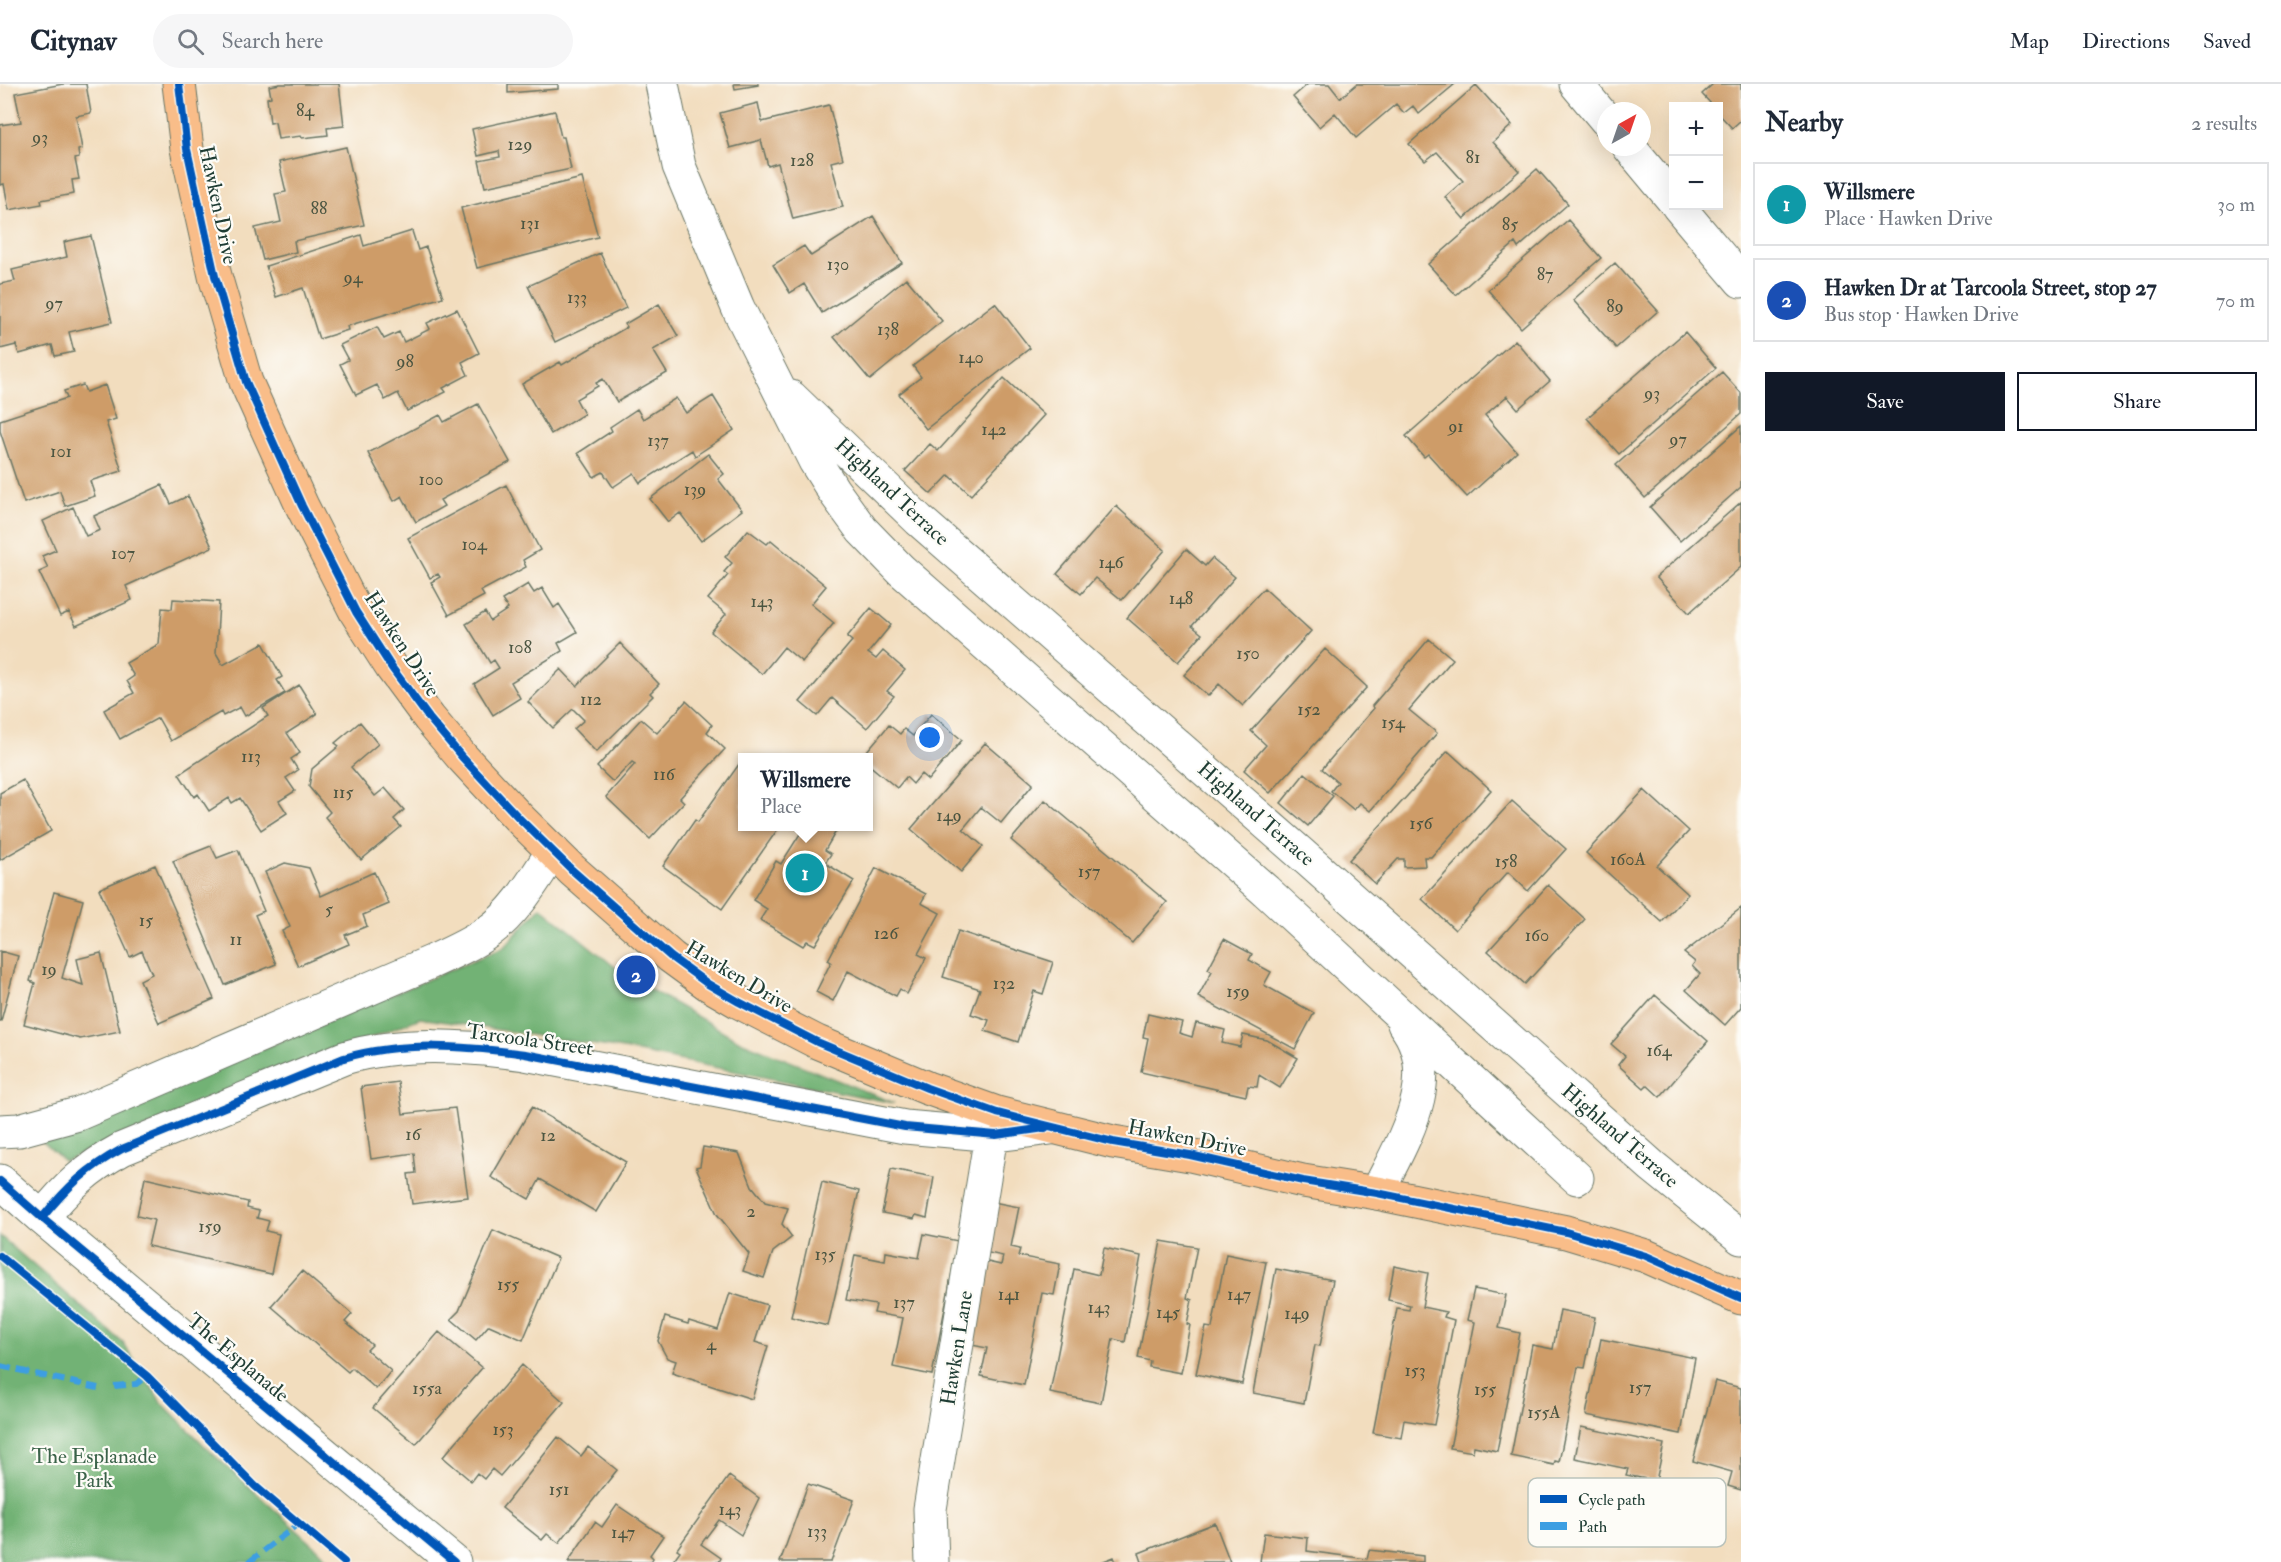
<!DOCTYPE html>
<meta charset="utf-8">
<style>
body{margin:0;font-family:"IM FELL Double Pica",serif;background:#f6f6f7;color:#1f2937}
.controls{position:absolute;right:18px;top:18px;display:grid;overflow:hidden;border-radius:0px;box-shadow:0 6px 24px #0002}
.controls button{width:54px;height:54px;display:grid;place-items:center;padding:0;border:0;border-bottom:2px solid #e0e1e3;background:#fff;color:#1f2937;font:30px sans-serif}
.compass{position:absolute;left:1597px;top:18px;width:54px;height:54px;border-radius:50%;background:#fff;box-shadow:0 6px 24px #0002;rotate:40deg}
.you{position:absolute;left:930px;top:654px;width:21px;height:21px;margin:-15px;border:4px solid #fff;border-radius:50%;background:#1a73e8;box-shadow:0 0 0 9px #1a73e833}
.badge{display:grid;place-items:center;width:39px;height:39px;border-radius:50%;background:#111827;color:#fff;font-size:20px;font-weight:700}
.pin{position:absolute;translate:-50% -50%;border:3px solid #fff;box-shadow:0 2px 6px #0006}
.popup{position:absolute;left:738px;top:669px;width:135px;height:78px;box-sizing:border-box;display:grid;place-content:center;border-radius:0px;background:#fff;filter:drop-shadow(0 2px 4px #0005);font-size:20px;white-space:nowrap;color:#747a83}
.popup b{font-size:22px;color:#1f2937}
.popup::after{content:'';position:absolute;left:50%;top:100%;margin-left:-12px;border:12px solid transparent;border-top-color:#fff}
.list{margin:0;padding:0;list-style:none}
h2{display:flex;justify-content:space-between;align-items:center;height:78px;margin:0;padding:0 24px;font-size:26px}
h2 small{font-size:20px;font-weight:400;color:#747a83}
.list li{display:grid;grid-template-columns:39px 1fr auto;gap:18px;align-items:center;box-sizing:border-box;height:84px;margin:0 12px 12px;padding:0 12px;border:2px solid #e0e1e3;border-radius:0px}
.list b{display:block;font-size:22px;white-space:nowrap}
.list p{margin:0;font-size:20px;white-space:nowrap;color:#747a83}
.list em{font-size:20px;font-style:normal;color:#747a83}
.actions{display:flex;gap:12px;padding:18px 24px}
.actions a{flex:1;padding:14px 0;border:2px solid #111827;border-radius:0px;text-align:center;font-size:21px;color:#111827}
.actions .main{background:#111827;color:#fff}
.icon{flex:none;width:33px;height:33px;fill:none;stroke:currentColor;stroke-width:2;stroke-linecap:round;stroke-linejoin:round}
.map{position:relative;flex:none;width:1741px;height:1478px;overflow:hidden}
header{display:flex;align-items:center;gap:36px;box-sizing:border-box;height:84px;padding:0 30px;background:#fff;border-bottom:2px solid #e0e1e3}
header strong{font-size:28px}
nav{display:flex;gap:33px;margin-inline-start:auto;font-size:21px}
.search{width:420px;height:54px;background:#f6f6f7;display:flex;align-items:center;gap:15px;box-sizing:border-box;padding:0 21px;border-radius:33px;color:#747a83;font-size:22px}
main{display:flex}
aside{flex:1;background:#fff}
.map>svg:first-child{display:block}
</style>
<header>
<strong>Citynav</strong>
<div class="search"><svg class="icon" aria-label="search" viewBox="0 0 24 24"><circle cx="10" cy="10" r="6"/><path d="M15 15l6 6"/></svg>Search here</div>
<nav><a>Map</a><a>Directions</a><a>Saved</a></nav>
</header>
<main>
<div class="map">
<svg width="1741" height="1478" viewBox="0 0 1741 1478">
<rect width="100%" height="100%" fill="#fdfcf7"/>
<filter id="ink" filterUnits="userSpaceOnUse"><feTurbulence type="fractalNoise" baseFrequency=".0167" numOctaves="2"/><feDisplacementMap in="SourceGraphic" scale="12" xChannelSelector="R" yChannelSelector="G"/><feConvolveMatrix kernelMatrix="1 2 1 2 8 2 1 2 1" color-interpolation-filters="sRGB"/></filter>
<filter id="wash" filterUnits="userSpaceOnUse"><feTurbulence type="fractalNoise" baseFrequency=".008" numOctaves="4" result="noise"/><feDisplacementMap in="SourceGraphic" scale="24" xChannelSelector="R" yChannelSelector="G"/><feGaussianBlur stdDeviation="1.35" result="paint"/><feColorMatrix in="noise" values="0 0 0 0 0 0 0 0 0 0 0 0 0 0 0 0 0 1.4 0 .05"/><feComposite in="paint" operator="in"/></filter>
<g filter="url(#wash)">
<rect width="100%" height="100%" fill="#f2ddbe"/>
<!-- forest -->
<path fill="#72b274" stroke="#487854" stroke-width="1.5" d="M541 823 626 892 740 957 894 1019 623 965 420 934 64 1077 42 1057 503 864Z
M0 1152 123 1259 161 1318 213 1370 332 1478H0Z"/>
<g id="blocks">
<!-- building -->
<path fill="#ce9c67" d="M63 0H86L91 29 76 32 82 65 78 66 79 74 75 75 79 95 72 96 74 110 41 116 42 120 9 126 4 100 0 101V41L21 38 15 9Z
M280 0H339L344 42 327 44 328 51 302 54 301 52 278 55 275 38 270 39 267 14 271 13 269 2Z
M508 0H558V5L508 9Z
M734 0H758V1L735 5Z
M1308 0H1329L1340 14 1357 0H1455L1419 30 1413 22 1404 29 1396 20 1356 54 1335 29 1319 43 1293 13Z
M1713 0H1741V36L1732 44 1718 29V22H1713L1702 10Z
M1476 1 1512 41 1493 58 1519 87 1464 135 1445 113 1463 97 1437 68 1425 77 1409 60Z
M758 19 762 38 829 21 843 75 831 78 843 123 793 135 778 79 768 82 761 56 730 64 720 29Z
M555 27 561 53H564L571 85 485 103 479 77 500 73 499 67 478 72 472 45Z
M346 63 364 141 294 157 296 168 263 176 255 144 281 138 275 110 286 108 279 78Z
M1537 85 1568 120 1518 164 1515 159 1456 211 1428 180Z
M582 94 598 153 477 184 461 124Z
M873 132 902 179 822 229 804 200 790 209 773 181 804 162 811 172Z
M1568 136 1601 174 1521 244 1488 206Z
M412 147 418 166 426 163 443 213 347 242 348 246 319 255 303 204 276 213 266 182 361 151 364 162Z
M91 152 112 238 69 248 74 268 55 272 52 261 19 270 16 261 0 265V200L15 197 12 186 67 173 64 158Z
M600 169 626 224 555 258 528 202Z
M1615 179 1658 227 1616 264 1573 216Z
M906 194 942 237 870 296 834 253Z
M995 219 1030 264 926 345 899 310 921 293 913 282Z
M659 220 678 252 653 266 667 289 617 318 603 295 596 299 598 302 576 315 584 330 551 350 522 300 560 278 562 281 627 243 625 240Z
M457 225 479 269 462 278 468 291 443 304 446 308 407 327 398 309 385 316 377 301 356 311 340 280 348 276 340 261 377 243 384 255 399 248 404 258 430 245 427 239Z
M1685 248 1716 284 1619 370 1587 334Z
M1515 256 1550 297 1518 325 1507 312 1485 331 1517 368 1467 413 1428 370 1424 373 1406 352Z
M1722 288 1741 309V330L1645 414 1616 381Z
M1004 294 1044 331 971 411 949 391 931 410 905 387 930 360 938 367Z
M83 301 86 308 105 301 116 335 106 338 122 387 90 397 95 412 65 422 60 407 24 419 0 347V336L67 314 64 307Z
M713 312 734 346 695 372 692 366 640 399 634 389 613 403 603 388 594 393 578 369 612 347 610 343 637 325 643 335 676 314 686 329Z
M478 320 510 378 440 416 444 422 416 438 402 412 394 417 368 369 440 331 444 338Z
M1741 342V403L1680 457 1650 423Z
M708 370 724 390 718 395 742 426 701 457 680 429 668 438 650 415Z
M162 401 171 420 188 412 212 463 126 502 132 516 76 542 69 528 60 532 39 488 48 484 42 472 56 466 43 437 73 423 86 452 100 446 94 432Z
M506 401 540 466 523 476 526 483 481 507 484 512 449 531 431 498 440 493 438 490 430 494 408 454Z
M1741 418V483L1689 529 1656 493Z
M1116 422 1165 466 1122 516 1095 494 1081 510 1057 490Z
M748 446 767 460 771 456 826 502 811 520 834 539 802 578 784 563 762 590 711 548 726 530 708 515 728 491 724 488 732 479 725 473Z
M1186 465 1205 482 1212 474 1235 493 1192 542 1202 550 1178 578 1127 534Z
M528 500 534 509 542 504 554 524 559 520 577 548 558 559 562 567 511 598 520 614 493 631 474 600 499 584 494 576 490 579 466 540 485 528 490 537 508 525 502 516Z
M1264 504 1311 547 1243 622 1219 600 1208 612 1184 591Z
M173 515 219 518 216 569 223 581 263 559 282 593 277 596 285 609 245 632 240 623 223 632 221 628 171 657 158 634 120 655 104 626 134 609 127 597 134 592 126 579 159 560 162 524 172 525Z
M871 524 891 541 868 569 876 575 883 567 905 586 887 607 894 612 867 644 832 614 817 632 800 618 852 557 847 553Z
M1429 555 1453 575 1409 626 1437 649 1370 727 1360 719 1354 726 1331 707 1338 698 1322 685 1374 624 1372 622Z
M620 559 659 600 650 609 653 612 596 668 574 645 584 636 573 625 553 644 528 618 561 585 577 602Z
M1325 565 1367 603 1270 709 1244 686 1266 661 1251 647Z
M299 601 317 630 287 649 300 669 291 675 298 686 286 694 295 707 279 717 287 729 261 746 240 714 232 719 229 714 209 727 198 710 194 713 179 690 268 632 263 624Z
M686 617 712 641 707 648 725 665 680 714 684 718 650 755 606 713 635 680 632 678 613 698 597 683 641 635 657 649Z
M931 630 962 656 928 696 921 690 913 700 906 693 897 704 868 680V674H861L889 641 900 650 904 645 913 652Z
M360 638 378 660 351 683 375 712 385 704 404 726 394 735 401 743 361 776 325 733 330 728 309 703 312 685 339 662 335 659Z
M985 659 1033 700 1001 739 981 723 963 745 983 762 961 788 911 745Z
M1448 667 1491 706 1431 773H1424L1425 782 1404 783V775H1398L1375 800 1349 776Z
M742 676V742H780L722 825 663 782 695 736 698 738Z
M1305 689 1333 712 1308 742 1281 719Z
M23 696 51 747 0 776V709Z
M1644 706 1689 747 1657 782 1688 810 1662 838 1586 769Z
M1045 716 1167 818 1132 859 1011 756Z
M1512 717 1566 765 1528 807 1508 788 1455 846 1422 815Z
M805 742H839L825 766 831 770 825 779 854 797 815 861 807 857 803 862 760 836 767 825 753 816 776 777 781 780Z
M211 762 217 774 238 766 264 827 255 831 276 880 225 901 173 777Z
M285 779 309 784 321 812 374 788 389 820 363 831 367 842 345 851 349 860 298 882 282 847 290 843 265 788Z
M155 781 214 915 159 939 140 896 152 890 142 867 130 873 99 805Z
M876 784 926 810 921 819 940 829 918 870 926 874 907 910 900 905 896 912 848 887 833 917 816 908 831 878 828 876Z
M1548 801 1585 835 1525 900 1488 867Z
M54 808 83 816 62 894 83 901 77 875 101 869 120 947 80 955 24 940 35 899 30 897Z
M1741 824V923L1725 941 1686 906 1700 890 1692 882 1695 878 1684 869Z
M958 847 1053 878 1043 910 1034 907 1018 958 985 947 989 936 971 930 980 905 943 893Z
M1224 855 1252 870 1249 876 1271 888 1264 901 1314 929 1295 965 1198 913 1212 887 1208 885Z
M0 867 18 872 1 937H0Z
M1655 911 1708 957 1660 1013 1647 1001 1644 1004 1618 981 1625 972 1611 960Z
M1148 930 1182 938 1179 949 1192 953 1196 939 1225 946 1222 959 1240 963 1243 951 1267 956 1298 974 1280 1004 1259 991 1257 1003 1248 1002 1246 1012 1141 988 1148 954 1143 953Z
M398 998 403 1030 455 1024 468 1113 412 1120 408 1090 416 1089 414 1069 371 1075 361 1003Z
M532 1023 626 1078 596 1128 540 1095 529 1115 491 1093Z
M703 1063 739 1069 752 1102 765 1118 788 1124 782 1140 792 1153 773 1168 764 1194 743 1187 749 1170 717 1130 696 1083 700 1082Z
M891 1085 934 1093 927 1134 916 1131 914 1135 882 1129Z
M145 1094 248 1118 247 1124 259 1127 257 1134 269 1137 266 1147 279 1150 271 1190 148 1162 154 1136 137 1132Z
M822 1098 859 1107 828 1242 791 1233Z
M993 1118 1019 1123 1011 1163 1020 1165 1018 1172 1060 1180 1054 1211 1042 1209 1024 1301 981 1292 987 1264 967 1260 983 1177 1001 1181 1003 1172 984 1168Z
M493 1146 558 1174 523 1256 489 1241 476 1256 451 1235 459 1227Z
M924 1150 958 1157 932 1291 893 1283 903 1234 874 1229 876 1221 846 1216 855 1171 885 1177 886 1168 919 1174Z
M1161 1157 1197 1163 1187 1214 1192 1216 1187 1240 1190 1241 1181 1289 1149 1283 1150 1277 1138 1274Z
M1104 1164 1141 1172 1125 1258 1113 1255 1101 1319 1050 1309 1074 1185 1099 1191Z
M1226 1170 1266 1178 1242 1300 1196 1290 1206 1243 1212 1244Z
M1394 1182 1428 1189 1422 1223 1446 1228 1444 1233 1454 1236 1434 1341 1404 1336 1401 1354 1373 1349 1397 1224 1409 1226 1410 1221 1388 1216Z
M1276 1185 1333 1196 1320 1262 1315 1261 1304 1319 1253 1309Z
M302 1187 352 1230 345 1238 372 1261 367 1266 391 1287 376 1305 352 1284 348 1288 271 1222Z
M1474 1205 1506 1211 1499 1244 1520 1249 1497 1367 1474 1362 1473 1368 1450 1364 1475 1238 1467 1236Z
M730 1209 767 1221 755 1258 768 1262 752 1315 672 1289 676 1277 667 1274 658 1257 665 1233 688 1240 689 1237 718 1246Z
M1560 1226 1595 1233 1585 1284 1578 1283 1559 1378 1555 1377 1554 1381 1511 1372 1532 1261 1553 1265Z
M439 1248 482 1284 416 1360 373 1324Z
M1601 1255 1695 1274 1681 1350 1586 1331Z
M522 1281 564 1318 500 1392 492 1385 484 1395 477 1389 471 1397 443 1373Z
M1715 1297 1741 1304V1406L1728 1402 1732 1388 1693 1377Z
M1581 1343 1664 1360 1656 1397 1626 1391 1628 1385 1575 1374Z
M558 1353 581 1372 588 1363 617 1386 559 1459 547 1450 542 1456 502 1424Z
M729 1392 759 1414 741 1451 719 1436 701 1460 721 1474 719 1478H672L680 1467 677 1465Z
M808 1400 854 1416 831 1478H780Z
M617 1421 663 1452 650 1471 653 1474 651 1478H568L595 1438 602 1443Z
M1215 1439 1230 1478H1142L1139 1469Z
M1264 1449 1308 1454 1307 1467 1367 1475 1369 1466 1423 1472V1478H1260Z
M1114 1473 1116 1478H1101Z"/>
</g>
</g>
<g filter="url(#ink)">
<use href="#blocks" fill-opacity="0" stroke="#697564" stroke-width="1.5"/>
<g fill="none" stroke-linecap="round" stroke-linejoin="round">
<!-- minor casing -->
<g stroke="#697564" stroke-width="35">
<path id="minor" d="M662 0 679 82 738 224 815 377 833 406 862 446 901 486 1266 807 1577 1094
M1576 0 1606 36
M1629 63 1674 117
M1678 122 1741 197
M791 313 919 436 1299 768 1652 1082 1741 1154
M0 1047 19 1046 78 1030 429 879C449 870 470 861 488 848 516 828 534 796 553 767
M0 1097 42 1134 454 1478
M1377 1109C1401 1059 1445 993 1404 940
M42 1134C67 1103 87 1084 122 1065L344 974C402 957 466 962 525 970L905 1043 996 1051 1051 1044
M932 1478 930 1425 991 1051"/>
</g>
<!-- major casing -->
<g stroke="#697564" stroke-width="35">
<path id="major" d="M179 0 187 65 215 192 246 298 302 422 356 528 392 584 429 634 462 673 519 734 572 786 671 873 708 900 739 918 817 958 927 1004 997 1029 1113 1058 1190 1071 1303 1097 1377 1109 1566 1148 1646 1172 1741 1214"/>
</g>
<!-- minor -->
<use href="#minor" stroke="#fff" stroke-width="33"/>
<!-- major -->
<use href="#major" stroke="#f9bd89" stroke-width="33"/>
<!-- quiet -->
<path stroke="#3c9ee2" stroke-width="6" stroke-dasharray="12 6" stroke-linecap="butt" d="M0 1282 98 1304
M114 1302 136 1300 147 1292
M249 1478 298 1440"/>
<!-- cycleway casing -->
<g stroke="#fdfcf7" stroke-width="11">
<path id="cycleway" d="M179 0 187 65 215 192 246 298 302 422 356 528 392 584 429 634 462 673 519 734 572 786 671 873 708 900 739 918 817 958 927 1004 997 1029 1113 1058 1190 1071 1303 1097 1377 1109 1566 1148 1646 1172 1741 1214
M0 1097 42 1134 454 1478
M42 1134C67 1103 87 1084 122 1065L344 974C402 957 466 962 525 970L905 1043 996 1051 1045 1044
M0 1172 147 1292 255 1402 344 1478"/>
</g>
<!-- cycleway -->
<use href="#cycleway" stroke="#0057b8" stroke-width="8"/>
</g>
</g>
<g text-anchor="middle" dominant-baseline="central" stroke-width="4.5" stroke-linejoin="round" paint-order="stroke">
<!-- number labels -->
<g font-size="18" fill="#4b5541">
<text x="305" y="26">84</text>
<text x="40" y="53">93</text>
<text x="520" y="60">129</text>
<text x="1473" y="73">81</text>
<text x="802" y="76">128</text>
<text x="319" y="124">88</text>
<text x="530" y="139">131</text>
<text x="1510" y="140">85</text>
<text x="838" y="180">130</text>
<text x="1545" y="190">87</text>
<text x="353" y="193">94</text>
<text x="577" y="213">133</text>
<text x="54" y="219">97</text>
<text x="1615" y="222">89</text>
<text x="888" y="245">138</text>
<text x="971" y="273">140</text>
<text x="405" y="277">98</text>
<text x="1652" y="309">93</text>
<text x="1456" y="342">91</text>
<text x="994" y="345">142</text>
<text x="1678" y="355">97</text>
<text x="658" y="356">137</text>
<text x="61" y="367">101</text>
<text x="431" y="395">100</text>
<text x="695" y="405">139</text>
<text x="474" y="460">104</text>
<text x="123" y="469">107</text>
<text x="1111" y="478">146</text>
<text x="1181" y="514">148</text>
<text x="762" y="517">143</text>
<text x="520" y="563">108</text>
<text x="1248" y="569">150</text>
<text x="591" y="615">112</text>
<text x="1309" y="625">152</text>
<text x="1393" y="638">154</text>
<text x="251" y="672">113</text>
<text x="664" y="690">116</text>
<text x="343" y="708">115</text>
<text x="949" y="731">149</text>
<text x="1421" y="739">156</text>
<text x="1628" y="775">160A</text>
<text x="1506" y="777">158</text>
<text x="1089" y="787">157</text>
<text x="329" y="825">5</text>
<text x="146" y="836">15</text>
<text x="886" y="849">126</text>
<text x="1537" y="851">160</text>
<text x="236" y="855">11</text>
<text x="49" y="885">19</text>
<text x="1004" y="899">132</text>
<text x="1238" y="907">159</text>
<text x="1659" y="966">164</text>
<text x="413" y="1050">16</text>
<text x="548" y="1051">12</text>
<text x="751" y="1127">2</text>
<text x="210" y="1142">159</text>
<text x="825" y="1170">135</text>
<text x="508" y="1200">155</text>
<text x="1009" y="1210">141</text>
<text x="1239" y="1210">147</text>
<text x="904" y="1218">137</text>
<text x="1099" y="1223">143</text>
<text x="1168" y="1228">145</text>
<text x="1297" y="1229">149</text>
<text x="711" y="1260">4</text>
<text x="1415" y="1286">153</text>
<text x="1640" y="1303">157</text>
<text x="427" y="1304">155a</text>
<text x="1485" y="1305">155</text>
<text x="1544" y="1328">155A</text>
<text x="503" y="1345">153</text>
<text x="559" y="1405">151</text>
<text x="730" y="1425">143</text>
<text x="817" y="1447">133</text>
<text x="623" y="1448">147</text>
</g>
<!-- street labels -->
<g font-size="21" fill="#1f3d34" stroke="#fdfcf7">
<text transform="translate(218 121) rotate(78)">Hawken Drive</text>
<text transform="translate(892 408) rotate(43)">Highland Terrace</text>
<text transform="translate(402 560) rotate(57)">Hawken Drive</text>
<text transform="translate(1256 730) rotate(41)">Highland Terrace</text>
<text transform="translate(739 893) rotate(31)">Hawken Drive</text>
<text transform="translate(530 956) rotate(8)">Tarcoola Street</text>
<text transform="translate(1620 1052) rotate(41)">Highland Terrace</text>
<text transform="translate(1187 1054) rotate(11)">Hawken Drive</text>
<text transform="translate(957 1264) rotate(-81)">Hawken Lane</text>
<text transform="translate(238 1274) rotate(40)">The Esplanade</text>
</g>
<!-- park labels -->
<g font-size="21" fill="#3a6249" stroke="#fdfcf7">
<text x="94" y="1372">The Esplanade<tspan x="94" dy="24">Park</tspan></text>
</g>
</g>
<!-- legend -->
<rect x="1528" y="1394" width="198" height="69" rx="9" fill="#fdfcf7" stroke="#bac3bc" stroke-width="1.5"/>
<rect x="1540" y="1411" width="27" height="8" fill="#0057b8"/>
<rect x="1540" y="1438" width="27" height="8" fill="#3c9ee2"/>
<g font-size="16" fill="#1f3d34">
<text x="1578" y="1421">Cycle path</text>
<text x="1578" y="1448">Path</text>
</g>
</svg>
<div class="controls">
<button>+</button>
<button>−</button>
</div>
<svg class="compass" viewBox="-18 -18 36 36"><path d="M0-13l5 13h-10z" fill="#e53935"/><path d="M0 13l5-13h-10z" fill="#747a83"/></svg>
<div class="you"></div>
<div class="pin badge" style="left:805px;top:789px;background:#0f9aa8">1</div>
<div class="popup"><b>Willsmere</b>Place</div>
<div class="pin badge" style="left:636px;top:891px;background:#1a4fb4">2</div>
</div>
<aside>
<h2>Nearby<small>2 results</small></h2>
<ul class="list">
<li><span class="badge" style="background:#0f9aa8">1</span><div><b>Willsmere</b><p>Place · Hawken Drive</p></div><em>30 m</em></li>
<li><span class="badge" style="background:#1a4fb4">2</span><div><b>Hawken Dr at Tarcoola Street, stop 27</b><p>Bus stop · Hawken Drive</p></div><em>70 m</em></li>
</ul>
<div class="actions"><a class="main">Save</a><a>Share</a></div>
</aside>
</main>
